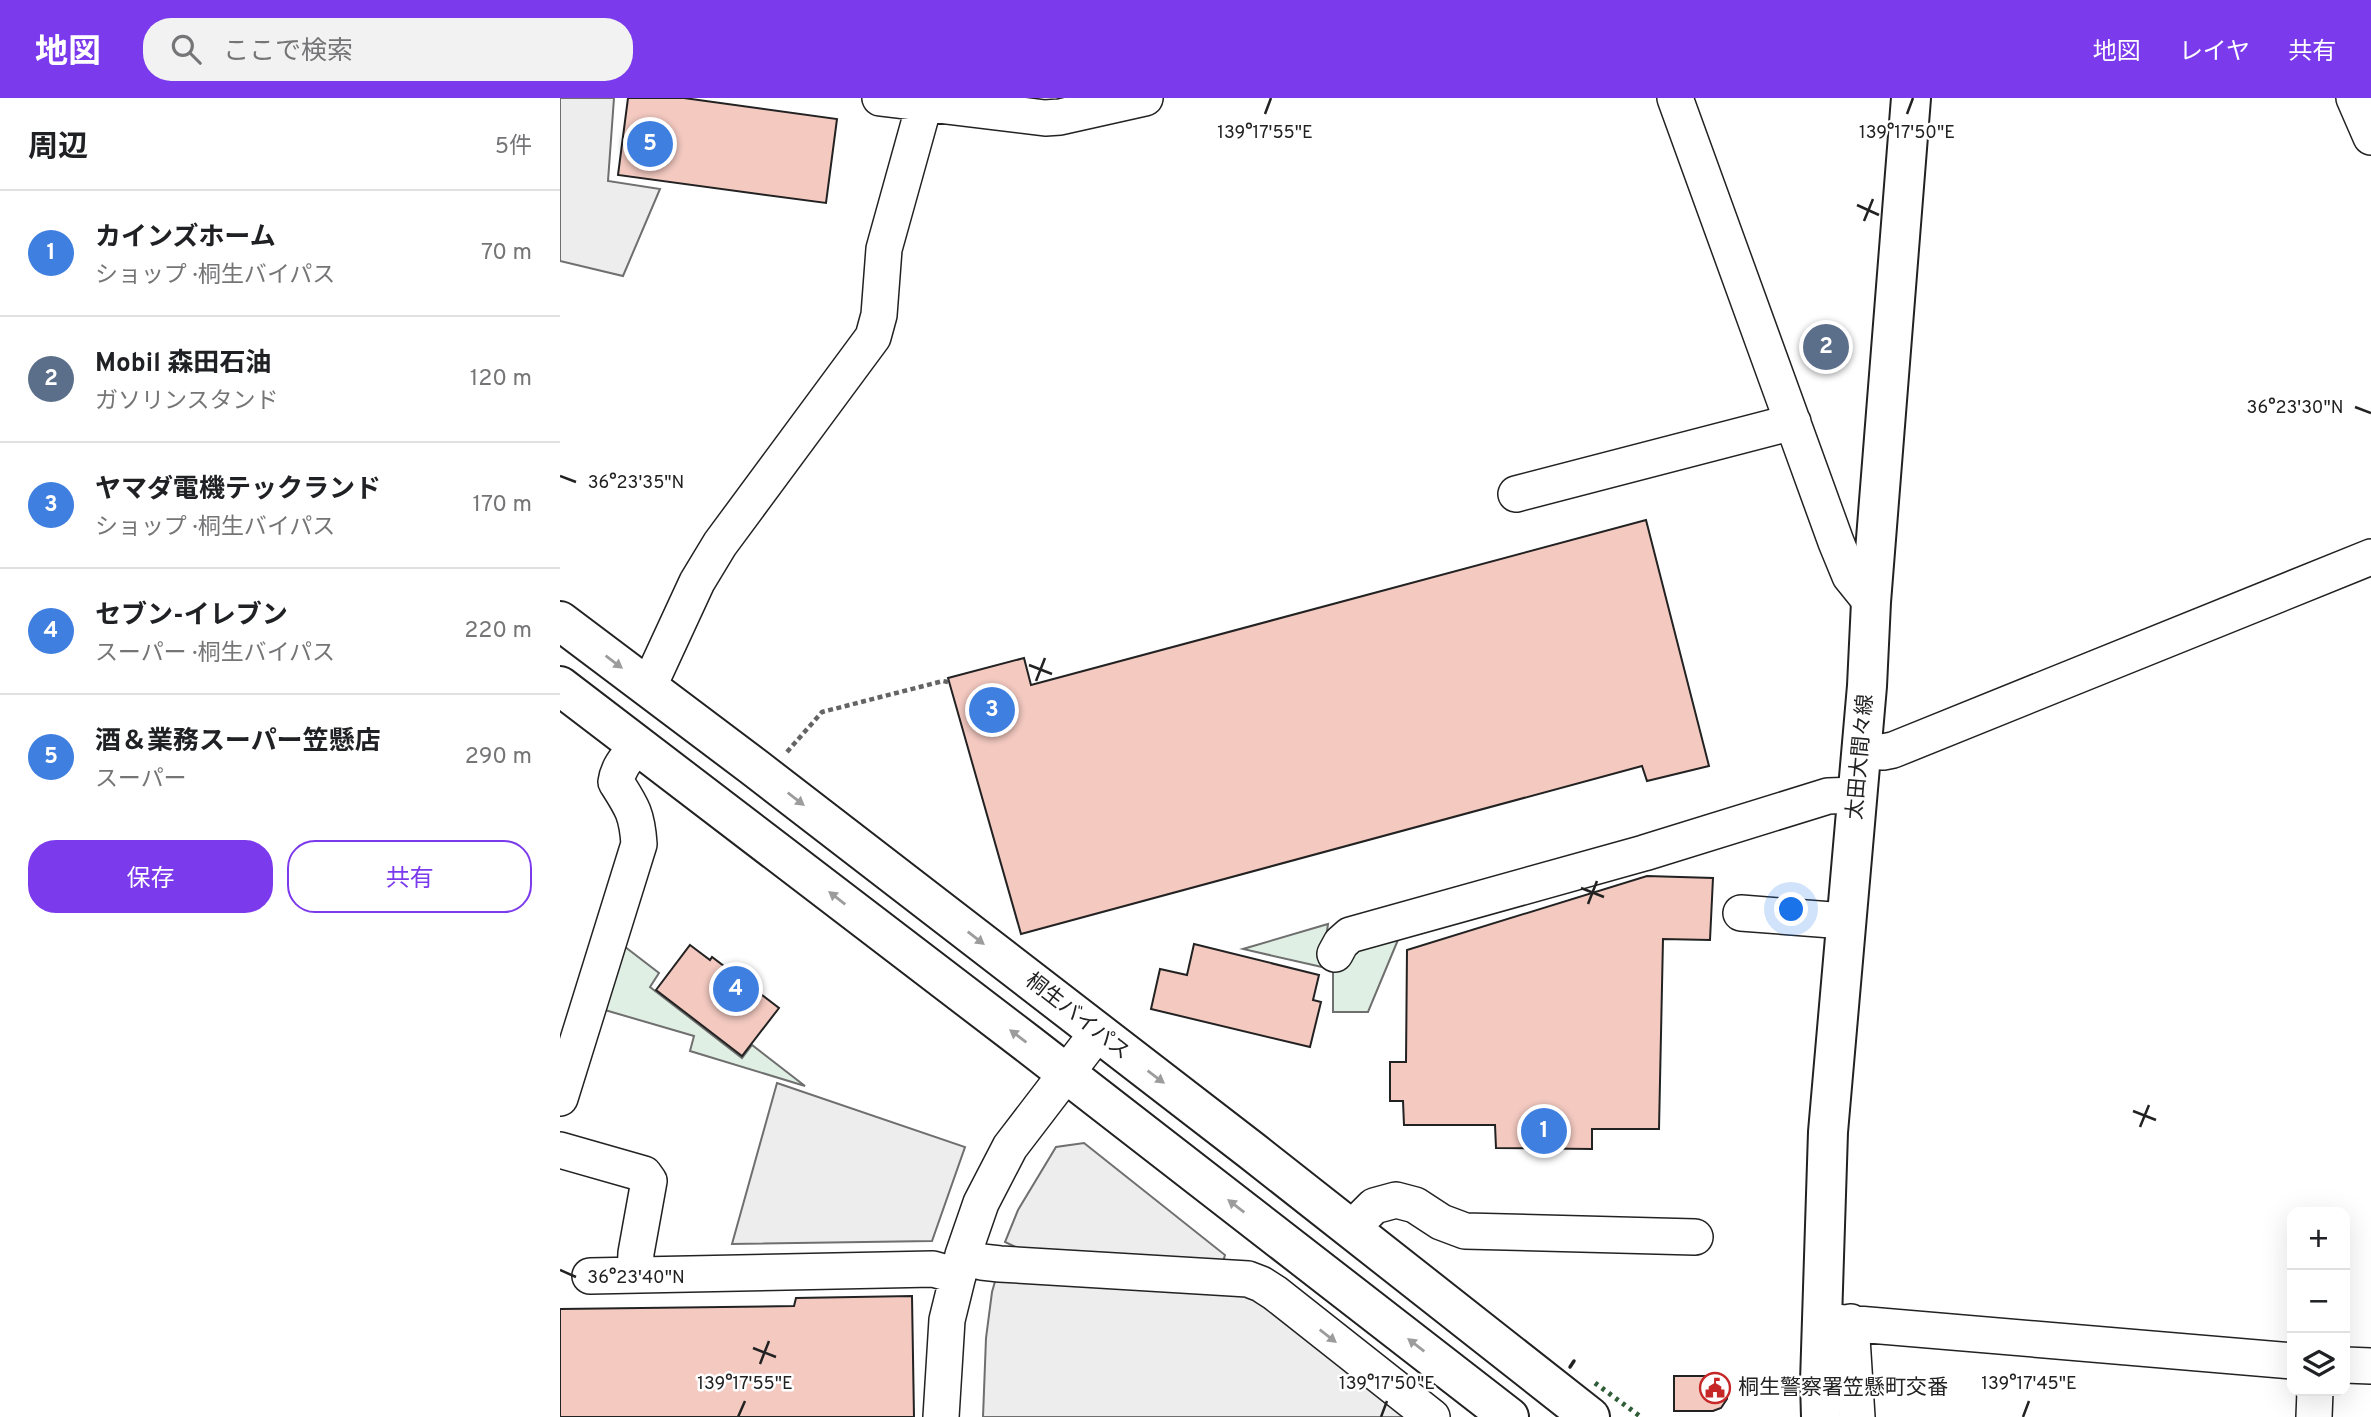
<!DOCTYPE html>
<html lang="ja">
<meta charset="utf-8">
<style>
body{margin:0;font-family:Overpass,"Noto Sans JP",sans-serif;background:#f2f2f2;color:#202124}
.controls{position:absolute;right:21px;bottom:21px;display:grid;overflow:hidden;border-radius:14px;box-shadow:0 7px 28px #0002}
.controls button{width:63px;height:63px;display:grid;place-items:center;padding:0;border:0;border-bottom:2px solid #e0e0e0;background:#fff;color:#202124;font:35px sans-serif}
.you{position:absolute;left:1232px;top:812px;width:24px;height:24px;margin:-18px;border:5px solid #fff;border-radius:50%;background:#1a73e8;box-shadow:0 0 0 10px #1a73e833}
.badge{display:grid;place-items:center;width:46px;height:46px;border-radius:50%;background:#7c3aed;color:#fff;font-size:23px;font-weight:700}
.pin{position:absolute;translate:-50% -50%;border:4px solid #fff;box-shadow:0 2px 7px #0006}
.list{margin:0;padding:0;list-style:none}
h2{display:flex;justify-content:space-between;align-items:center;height:91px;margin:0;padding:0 28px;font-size:30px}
h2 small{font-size:23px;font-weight:400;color:#757577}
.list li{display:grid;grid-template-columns:46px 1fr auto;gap:21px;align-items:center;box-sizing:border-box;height:126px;padding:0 28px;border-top:2px solid #e0e0e0}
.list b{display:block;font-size:26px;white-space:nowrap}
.list p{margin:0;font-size:23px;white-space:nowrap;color:#757577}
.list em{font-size:23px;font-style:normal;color:#757577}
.actions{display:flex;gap:14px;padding:21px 28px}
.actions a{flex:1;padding:16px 0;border:2px solid #7c3aed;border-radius:28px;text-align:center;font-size:24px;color:#7c3aed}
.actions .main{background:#7c3aed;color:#fff}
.icon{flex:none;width:38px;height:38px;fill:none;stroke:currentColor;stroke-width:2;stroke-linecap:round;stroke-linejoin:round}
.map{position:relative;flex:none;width:1811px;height:1319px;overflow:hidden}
header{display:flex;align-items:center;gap:42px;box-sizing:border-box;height:98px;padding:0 35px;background:#7c3aed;color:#fff}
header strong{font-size:33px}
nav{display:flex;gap:38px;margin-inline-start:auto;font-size:24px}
.search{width:490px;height:63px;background:#f2f2f2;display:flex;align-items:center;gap:18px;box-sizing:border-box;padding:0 24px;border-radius:28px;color:#757577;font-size:26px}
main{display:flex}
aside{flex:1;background:#fff}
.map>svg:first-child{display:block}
</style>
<header>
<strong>地図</strong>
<div class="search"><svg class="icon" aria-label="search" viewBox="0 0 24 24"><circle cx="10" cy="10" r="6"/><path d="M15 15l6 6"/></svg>ここで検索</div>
<nav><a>地図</a><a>レイヤ</a><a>共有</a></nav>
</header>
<main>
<aside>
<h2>周辺<small>5件</small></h2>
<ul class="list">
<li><span class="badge" style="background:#3f7fe0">1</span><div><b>カインズホーム</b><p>ショップ · 桐生バイパス</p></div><em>70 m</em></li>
<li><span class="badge" style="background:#5c6f8a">2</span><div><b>Mobil 森田石油</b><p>ガソリンスタンド</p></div><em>120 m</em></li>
<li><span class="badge" style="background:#3f7fe0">3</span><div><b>ヤマダ電機テックランド</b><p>ショップ · 桐生バイパス</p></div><em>170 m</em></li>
<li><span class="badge" style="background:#3f7fe0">4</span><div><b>セブン-イレブン</b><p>スーパー · 桐生バイパス</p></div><em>220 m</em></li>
<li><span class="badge" style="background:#3f7fe0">5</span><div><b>酒＆業務スーパー笠懸店</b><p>スーパー</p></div><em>290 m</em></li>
</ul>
<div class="actions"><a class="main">保存</a><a>共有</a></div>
</aside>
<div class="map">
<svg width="1811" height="1319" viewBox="0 0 1811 1319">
<rect width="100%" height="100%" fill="#fff"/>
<!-- green -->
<path fill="#e0efe3" stroke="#6f6f6f" stroke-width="2" d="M768 826 762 869 683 851Z
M840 837 808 914H773V873L793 851Z
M60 845 99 875 90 889 182 960 192 947 245 988 130 953 134 938 38 910Z"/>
<!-- parking -->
<path fill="#ededed" stroke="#6f6f6f" stroke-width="2" d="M0 0H54L48 83 100 91 63 178 0 163Z
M217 985 405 1049 372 1143 172 1146Z
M524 1045 665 1157 663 1164 464 1153 445 1144 458 1112 496 1049Z
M436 1180 689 1196 844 1319H423L426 1240 432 1194Z"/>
<!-- building -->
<path fill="#f3c9c0" stroke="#222" stroke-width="2" d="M68 0H124L277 21 266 105 58 77Z
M1086 422 1149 668 1087 683 1082 668 461 836 388 580 464 560 471 587Z
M1087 778 1153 780 1150 842 1103 841 1099 1031H1032V1051L936 1050 935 1027H844L843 1003H830V964H846L847 852Z
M634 846 759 877 753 902 761 904 750 949 591 911 600 871 627 877Z
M130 847 150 862 152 859 219 910 182 958 96 892Z
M352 1198 354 1319H0V1211L234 1208 236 1200Z
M1114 1278H1152L1160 1280 1167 1289V1301L1161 1310 1153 1313H1114Z"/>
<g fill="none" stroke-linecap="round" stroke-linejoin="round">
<!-- minor casing -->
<g stroke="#222" stroke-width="38">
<path id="minor" d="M320 0 485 20 500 19 585 0
M1115 0 1276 444 1290 478 1311 504
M1794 0 1811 39
M956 396 1233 324
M88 590 137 484 160 446 313 239 319 217 324 151 366 0
M1302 653 1323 654 1333 652 1811 459
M1181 815 1285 823
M775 856 781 845 790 837 1084 755 1268 698 1298 697
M0 1000 79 746C77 716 72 709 56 684 58 669 68 659 77 648
M0 1052 84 1076 89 1083 76 1155 75 1176
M791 1131 814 1108 836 1102 855 1107 881 1124 905 1133 1135 1139
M403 1157 422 1164 440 1166 688 1181 701 1186 715 1195 872 1319
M30 1178 373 1171 398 1178
M1262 1223 1732 1263
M1291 1224 1297 1319
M1785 1267 1811 1268
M381 1319 387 1222 403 1157 421 1105 450 1049 538 934
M1754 1319 1755 1293"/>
</g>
<!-- major casing -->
<g stroke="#222" stroke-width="42">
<path id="major" d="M1261 1319 1260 1284 1268 1034 1307 588 1311 504 1351 0"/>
</g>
<!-- highway casing -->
<g stroke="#222" stroke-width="42">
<path id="highway" d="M0 523 194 669 692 1053 1030 1319
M0 588 467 945 949 1319"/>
</g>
<!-- path -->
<path stroke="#646464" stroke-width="4.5" stroke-dasharray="5 3.5" stroke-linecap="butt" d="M227 654 262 614 383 583 388 584"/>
<!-- minor -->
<use href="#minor" stroke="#fff" stroke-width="35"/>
<!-- major -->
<use href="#major" stroke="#fff" stroke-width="38"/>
<!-- highway -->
<use href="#highway" stroke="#fff" stroke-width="38"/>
<!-- hedge -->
<path stroke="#2f5e38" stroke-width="5" stroke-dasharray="3.5 5" stroke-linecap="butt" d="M1035 1285 1081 1319"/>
<!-- wall -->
<path stroke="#222" stroke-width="3.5" d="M1010 1269 1014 1263"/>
</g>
<!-- one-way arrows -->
<defs><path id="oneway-solid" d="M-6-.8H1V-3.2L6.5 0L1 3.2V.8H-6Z" transform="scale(1.75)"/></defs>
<g fill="#9c9c9c">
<use href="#oneway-solid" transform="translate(54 564) rotate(37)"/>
<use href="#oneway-solid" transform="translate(236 701) rotate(38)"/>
<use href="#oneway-solid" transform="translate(277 800) rotate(-142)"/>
<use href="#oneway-solid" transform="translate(416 840) rotate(38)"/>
<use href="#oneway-solid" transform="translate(458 938) rotate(-143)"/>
<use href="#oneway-solid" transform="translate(596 979) rotate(37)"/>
<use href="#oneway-solid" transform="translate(676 1108) rotate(-142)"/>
<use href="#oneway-solid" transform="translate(768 1238) rotate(38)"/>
<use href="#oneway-solid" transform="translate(856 1247) rotate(-142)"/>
</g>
<!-- ticks -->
<path fill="none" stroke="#222" stroke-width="2.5" d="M705 16 711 0M1347 16 1353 0M1297 107 1319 117M1304 123 1313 101M1795 309 1811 315M0 378 16 384M469 567 492 576M476 583 485 560M1021 790 1044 799M1028 806 1037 783M1573 1013 1596 1022M1580 1029 1589 1007M0 1172 16 1179M193 1250 216 1259M200 1266 209 1243M178 1319 185 1303M821 1319 827 1303M1463 1319 1469 1303"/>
<!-- icons -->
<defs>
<g id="civic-ring" transform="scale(1.575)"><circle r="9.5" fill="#fff" stroke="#c62828" stroke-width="1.5"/><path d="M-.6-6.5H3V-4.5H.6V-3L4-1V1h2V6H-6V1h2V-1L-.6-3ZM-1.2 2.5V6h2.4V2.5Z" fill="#c62828"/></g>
</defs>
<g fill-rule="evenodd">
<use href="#civic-ring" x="1155" y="1290"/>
</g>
<g text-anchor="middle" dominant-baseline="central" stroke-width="5" stroke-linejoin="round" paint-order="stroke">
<!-- street labels -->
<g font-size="21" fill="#222" stroke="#fff">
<text transform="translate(1301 659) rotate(-85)">太田大間々線</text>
<text transform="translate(517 919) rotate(38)">桐生バイパス</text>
</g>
<!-- poi labels -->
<g font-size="21" fill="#222" stroke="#fff" text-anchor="start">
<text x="1178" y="1290">桐生警察署笠懸町交番</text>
</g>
</g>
<g font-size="18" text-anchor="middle" fill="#222" stroke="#fff" stroke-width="5" stroke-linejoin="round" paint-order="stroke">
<text x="705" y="40">139°17'55"E</text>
<text x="1347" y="40">139°17'50"E</text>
<text x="1735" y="315">36°23'30"N</text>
<text x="76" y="390">36°23'35"N</text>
<text x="76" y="1185">36°23'40"N</text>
<text x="185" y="1291">139°17'55"E</text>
<text x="827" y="1291">139°17'50"E</text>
<text x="1469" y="1291">139°17'45"E</text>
</g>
</svg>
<div class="controls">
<button>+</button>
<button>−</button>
<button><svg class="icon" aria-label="layers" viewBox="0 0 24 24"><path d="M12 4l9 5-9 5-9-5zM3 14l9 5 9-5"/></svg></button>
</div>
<div class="you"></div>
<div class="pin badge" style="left:984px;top:1033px;background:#3f7fe0">1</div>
<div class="pin badge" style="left:1266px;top:249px;background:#5c6f8a">2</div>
<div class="pin badge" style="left:432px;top:612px;background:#3f7fe0">3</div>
<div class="pin badge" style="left:176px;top:891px;background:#3f7fe0">4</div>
<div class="pin badge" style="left:90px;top:46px;background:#3f7fe0">5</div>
</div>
</main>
